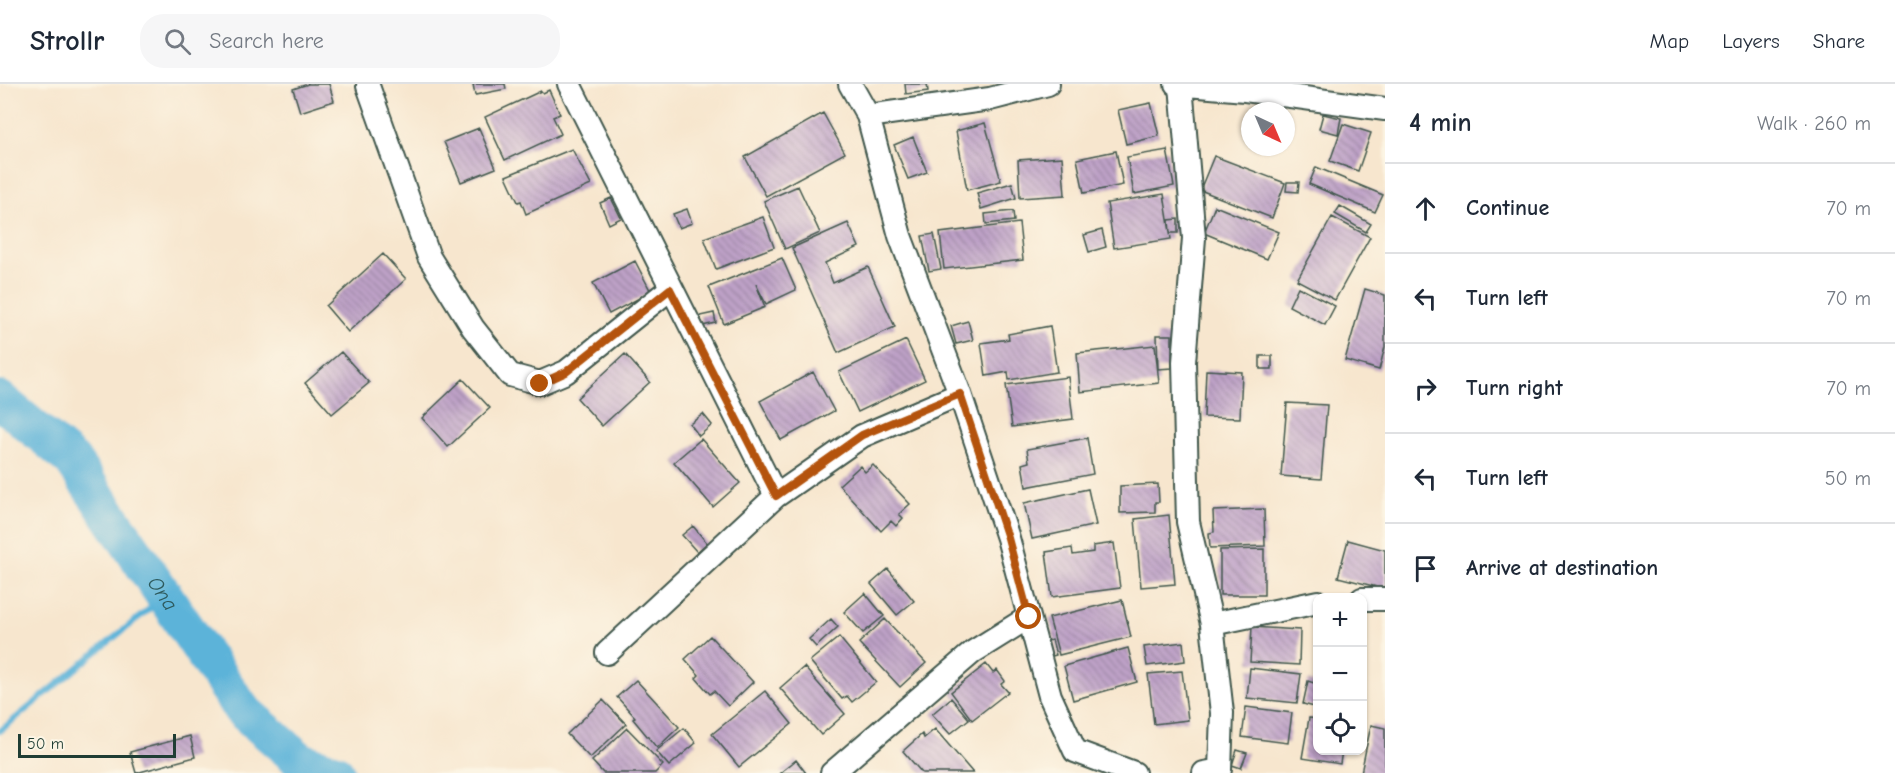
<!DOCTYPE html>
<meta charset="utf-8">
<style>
body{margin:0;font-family:"Comic Neue",sans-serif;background:#f6f6f7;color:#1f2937}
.controls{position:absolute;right:18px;bottom:18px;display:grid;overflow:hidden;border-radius:12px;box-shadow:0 2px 4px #0004}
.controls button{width:54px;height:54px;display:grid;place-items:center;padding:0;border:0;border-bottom:2px solid #e0e1e3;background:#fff;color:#1f2937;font:30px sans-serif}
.compass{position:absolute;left:1241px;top:18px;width:54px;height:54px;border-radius:50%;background:#fff;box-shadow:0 2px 4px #0004;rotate:136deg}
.scale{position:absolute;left:18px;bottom:15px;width:158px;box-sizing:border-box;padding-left:6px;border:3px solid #1f3d34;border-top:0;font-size:16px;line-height:21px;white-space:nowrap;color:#1f3d34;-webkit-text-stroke:4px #fcf5e5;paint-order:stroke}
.stop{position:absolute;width:18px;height:18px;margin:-14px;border:4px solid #b45309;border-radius:50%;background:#fff}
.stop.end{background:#b45309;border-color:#fff;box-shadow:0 2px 6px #0008}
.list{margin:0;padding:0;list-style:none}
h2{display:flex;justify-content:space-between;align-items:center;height:78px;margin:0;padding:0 24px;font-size:26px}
h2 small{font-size:20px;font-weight:400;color:#747a83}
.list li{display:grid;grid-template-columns:39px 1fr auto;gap:18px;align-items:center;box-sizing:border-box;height:90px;padding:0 24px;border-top:2px solid #e0e1e3}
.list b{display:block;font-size:22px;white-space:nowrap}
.list em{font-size:20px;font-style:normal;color:#747a83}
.icon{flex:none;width:33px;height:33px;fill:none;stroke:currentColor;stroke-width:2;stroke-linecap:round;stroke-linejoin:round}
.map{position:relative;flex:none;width:1385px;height:689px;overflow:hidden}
header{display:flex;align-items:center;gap:36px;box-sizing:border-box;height:84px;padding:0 30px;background:#fff;border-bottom:2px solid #e0e1e3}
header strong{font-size:28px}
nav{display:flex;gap:33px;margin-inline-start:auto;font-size:21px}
.search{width:420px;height:54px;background:#f6f6f7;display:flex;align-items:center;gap:15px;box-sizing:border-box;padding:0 21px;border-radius:24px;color:#747a83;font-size:22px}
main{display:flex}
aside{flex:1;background:#fff}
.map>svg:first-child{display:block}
</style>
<header>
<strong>Strollr</strong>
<div class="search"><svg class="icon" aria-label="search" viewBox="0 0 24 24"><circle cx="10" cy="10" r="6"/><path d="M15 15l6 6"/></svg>Search here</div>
<nav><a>Map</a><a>Layers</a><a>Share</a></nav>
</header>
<main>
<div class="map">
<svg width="1385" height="689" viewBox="0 0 1385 689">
<defs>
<pattern id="building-back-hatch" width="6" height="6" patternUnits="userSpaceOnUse" patternTransform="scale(1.5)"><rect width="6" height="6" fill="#bea1c7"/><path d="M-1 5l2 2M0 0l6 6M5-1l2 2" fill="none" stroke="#9a84a2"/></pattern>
</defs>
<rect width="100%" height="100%" fill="#fcf5e5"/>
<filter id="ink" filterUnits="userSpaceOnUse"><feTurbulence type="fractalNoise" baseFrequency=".0167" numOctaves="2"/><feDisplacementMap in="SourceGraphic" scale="12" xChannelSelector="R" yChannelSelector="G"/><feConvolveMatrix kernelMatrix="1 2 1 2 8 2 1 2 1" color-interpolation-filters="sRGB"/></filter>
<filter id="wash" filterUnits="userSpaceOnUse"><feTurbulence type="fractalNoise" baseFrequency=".008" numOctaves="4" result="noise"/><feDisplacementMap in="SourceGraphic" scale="24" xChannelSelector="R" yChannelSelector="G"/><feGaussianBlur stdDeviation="1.35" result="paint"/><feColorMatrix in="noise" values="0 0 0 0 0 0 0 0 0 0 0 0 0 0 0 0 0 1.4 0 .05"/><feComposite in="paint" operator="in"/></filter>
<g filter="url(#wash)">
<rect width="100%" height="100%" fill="#f7e6ce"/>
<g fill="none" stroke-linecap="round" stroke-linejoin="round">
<!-- stream -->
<path stroke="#5cb3d9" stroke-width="6" d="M0 647 165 512"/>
<!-- river -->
<path stroke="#5cb3d9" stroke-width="38" id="s1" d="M0 316 72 376 242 626 301 677 336 689"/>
</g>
<g id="blocks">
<!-- building -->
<path fill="url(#building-back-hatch)" d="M308 0H329L334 17 300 28 293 5Z
M473 0H505L506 5 475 11Z
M905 0H927L928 7 906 10Z
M549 6 560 30 553 33 561 50 505 76 485 33 541 7 543 9Z
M1151 19 1159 52 1126 60 1118 26Z
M823 29 845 69 766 112 745 73Z
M1323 30 1341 34 1338 50 1319 45Z
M985 39 1001 97 967 106 956 47Z
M1343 40 1371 49 1358 87 1330 77Z
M479 44 496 84 461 98 444 58Z
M913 53 927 88 908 95 894 61Z
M572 65 591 101 526 130 521 117 518 118 506 92Z
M1167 66 1174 102 1134 110 1127 73Z
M1116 67 1123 101 1084 109 1077 75Z
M1214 72 1285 99 1272 134 1200 106Z
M1062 73 1065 111 1020 114 1018 76Z
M1316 83 1383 111 1375 128 1309 100Z
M1287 98H1299L1298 108 1286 107Z
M1012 99 1016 114 981 125 977 109Z
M798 102 820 149 785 165 764 117Z
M1164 110 1171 155 1114 164 1107 119Z
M611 114 621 134 609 140 600 119Z
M1215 122 1279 148 1267 175 1204 149Z
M1340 122 1371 140 1366 148 1335 130Z
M687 125 692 139 679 144 673 130Z
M1013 127 1014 137 986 140 985 130Z
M763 133 774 163 716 185 704 154Z
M1332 133 1370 153 1335 216 1297 196Z
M1178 135V149H1170L1169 136Z
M848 139 859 163 825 179 833 199 868 183 895 243 838 269 792 164Z
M1019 139 1023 176 944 185 940 149Z
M1102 146 1106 163 1089 168 1084 151Z
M934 150 941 185 929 187 922 152Z
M383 170 406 195 348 248 326 222Z
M782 174 796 206 766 220 756 200 765 223 724 240 709 203Z
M635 177 651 208 609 230 593 199Z
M1298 203 1335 222 1325 241 1289 222Z
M1365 205 1385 211V263L1379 286 1345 276Z
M714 229 716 239 702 242 700 232Z
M968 237 973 256 956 260 951 242Z
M1050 242 1057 288 1009 296 1008 288 986 292 981 259 1009 255 1008 250Z
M1157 251H1172V284L1158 285Z
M906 256 925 296 858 328 839 288Z
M1155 261 1159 299 1080 308 1077 269Z
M341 268 369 299 332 330 305 299Z
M625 270 650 298 602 342 577 314Z
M1260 272H1272V285H1260Z
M1206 286 1242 288 1240 334 1204 333Z
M813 288 834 327 781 356 760 317Z
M1068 293 1073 335 1012 343 1006 301Z
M463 295 490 324 448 363 422 334Z
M1287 319 1327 321 1321 395 1281 392Z
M703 330 712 341 699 352 690 340Z
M1087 354 1093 390 1026 403 1022 380 1029 378 1027 365Z
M701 355 740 399 713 423 674 378Z
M873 381 910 420 899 430 903 434 896 442 891 437 881 447 839 401 860 382 865 388Z
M1158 400 1159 418H1155V428L1120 429V402Z
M1088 405 1096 441 1032 455 1024 419Z
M1264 425 1265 462 1210 464 1209 449 1214 448 1213 427Z
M1169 431 1175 500 1141 503 1135 435Z
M693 442 707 459 697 468 682 451Z
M1348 456 1385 466V505L1338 493Z
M1114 459 1120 504 1052 513 1046 468 1072 464 1073 471 1093 468V462Z
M1264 465V511H1220V466Z
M888 485 914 517 897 531 871 500Z
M865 509 884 532 863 549 844 528Z
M1122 516 1131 553 1059 571 1049 534Z
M831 535 838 543 816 563 809 555Z
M885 535 926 579 900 603 859 559Z
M1252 543 1300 546 1299 581 1250 578Z
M710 552 753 598 728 622 714 607 710 610 696 594 699 591 685 575Z
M839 553 876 598 852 618 847 612 842 615 810 577Z
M1052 556 1056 571 1045 574 1041 558Z
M1183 558 1185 577 1147 582 1144 563Z
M1128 564 1137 598 1073 616 1064 582Z
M986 580 993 589 997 586 1005 597 1001 600 1008 608 972 636 951 608Z
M804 583 845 630 821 651 780 604Z
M1250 584 1301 590 1297 619 1247 614Z
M1182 587 1188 636 1154 640 1148 590Z
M1317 587H1318V624L1303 620 1308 597 1314 599Z
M636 596 679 643 657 664 633 635 635 633 617 613Z
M765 607 792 640 739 683 712 650Z
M951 614 969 635 950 650 932 630Z
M603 616 626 640 590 674 567 650Z
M1246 623 1292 629 1288 659 1242 653Z
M1309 634 1318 635V666H1342L1340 680 1302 674Z
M1371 641 1385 644V689H1361Z
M627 644 663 681 655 689H603L592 677Z
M684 644 696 659 669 682 656 667Z
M935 645 973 689H922L903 667 922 650 924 654Z
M190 652 195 673 136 689 130 668Z
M1237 666 1247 669 1241 684 1232 681Z
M796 676 806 689H780Z"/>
</g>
</g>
<g filter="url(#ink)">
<use href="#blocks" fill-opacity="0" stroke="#3f564b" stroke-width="1.5"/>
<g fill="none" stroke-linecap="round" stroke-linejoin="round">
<!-- minor casing -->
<g stroke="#3f564b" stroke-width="26">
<path id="minor" d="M569 0 776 412
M850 0 868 32 900 152 960 310 1008 454 1050 612 1075 667 1134 689
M1176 0 1245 6 1385 25
M1181 1 1194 154 1184 278 1188 438 1212 540 1222 629 1220 686 1204 689
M368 2 429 173 473 244 510 291 540 299 566 288 670 205
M868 32 990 15 1048 0
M1362 515H1385
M1212 540 1318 518
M607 569 776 412 862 352 960 310
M832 689 973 568 1029 533"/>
</g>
<!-- minor -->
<use href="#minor" stroke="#fff" stroke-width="22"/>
</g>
</g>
<g fill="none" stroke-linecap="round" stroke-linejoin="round" filter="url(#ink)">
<!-- route -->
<path stroke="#b45309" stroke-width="8" d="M540 300 566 288 670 205 776 412 862 351 960 310 1008 454 1029 533"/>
</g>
<g text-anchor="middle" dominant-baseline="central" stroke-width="6" stroke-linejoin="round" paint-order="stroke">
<!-- water labels -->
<g font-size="21" font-style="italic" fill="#2e5a5d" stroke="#fcf5e5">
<text stroke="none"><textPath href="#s1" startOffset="255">Ona</textPath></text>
</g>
</g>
</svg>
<div class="controls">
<button>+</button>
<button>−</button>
<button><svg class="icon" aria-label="locate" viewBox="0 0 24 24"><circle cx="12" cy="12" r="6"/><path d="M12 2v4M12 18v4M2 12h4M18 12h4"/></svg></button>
</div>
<svg class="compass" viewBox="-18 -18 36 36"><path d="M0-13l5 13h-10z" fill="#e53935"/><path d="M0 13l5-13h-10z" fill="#747a83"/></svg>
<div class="scale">50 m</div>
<div class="stop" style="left:1029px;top:533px"></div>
<div class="stop end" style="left:540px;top:300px"></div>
</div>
<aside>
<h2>4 min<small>Walk · 260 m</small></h2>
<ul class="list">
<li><svg class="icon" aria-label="ahead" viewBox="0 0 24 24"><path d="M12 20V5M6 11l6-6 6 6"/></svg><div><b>Continue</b></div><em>70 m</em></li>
<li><svg class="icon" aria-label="left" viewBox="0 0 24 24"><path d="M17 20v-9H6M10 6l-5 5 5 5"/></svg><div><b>Turn left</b></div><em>70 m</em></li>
<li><svg class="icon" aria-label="right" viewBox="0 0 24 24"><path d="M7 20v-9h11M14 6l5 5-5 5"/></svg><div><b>Turn right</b></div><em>70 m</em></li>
<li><svg class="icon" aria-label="left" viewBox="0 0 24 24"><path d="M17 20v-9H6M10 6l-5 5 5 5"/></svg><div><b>Turn left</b></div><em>50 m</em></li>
<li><svg class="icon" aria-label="arrive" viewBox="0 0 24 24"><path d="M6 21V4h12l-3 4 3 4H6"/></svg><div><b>Arrive at destination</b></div></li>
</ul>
</aside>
</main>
